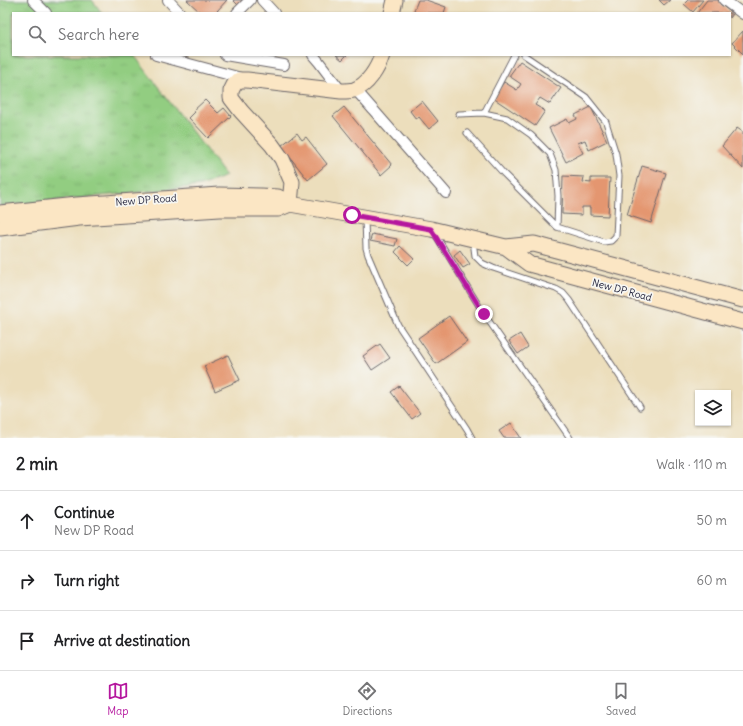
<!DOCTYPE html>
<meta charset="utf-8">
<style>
body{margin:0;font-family:Delius,sans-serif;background:#f2f2f2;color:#202124}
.controls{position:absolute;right:12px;bottom:12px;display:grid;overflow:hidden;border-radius:0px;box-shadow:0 1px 3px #0004}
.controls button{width:36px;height:36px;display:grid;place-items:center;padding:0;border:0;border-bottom:1px solid #e0e0e0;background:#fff;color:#202124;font:20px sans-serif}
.stop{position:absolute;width:12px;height:12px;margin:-9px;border:3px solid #b5179e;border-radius:50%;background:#fff}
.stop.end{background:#b5179e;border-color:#fff;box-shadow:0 1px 4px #0008}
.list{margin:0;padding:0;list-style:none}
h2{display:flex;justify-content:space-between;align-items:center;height:52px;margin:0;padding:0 16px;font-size:17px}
h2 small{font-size:13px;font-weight:400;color:#757577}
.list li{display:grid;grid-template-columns:26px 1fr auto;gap:12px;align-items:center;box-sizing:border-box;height:60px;padding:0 16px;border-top:1px solid #e0e0e0}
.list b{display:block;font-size:15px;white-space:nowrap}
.list p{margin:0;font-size:13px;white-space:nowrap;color:#757577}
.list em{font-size:13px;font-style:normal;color:#757577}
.icon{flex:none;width:22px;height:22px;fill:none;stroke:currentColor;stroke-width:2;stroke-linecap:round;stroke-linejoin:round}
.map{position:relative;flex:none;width:743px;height:438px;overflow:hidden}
.search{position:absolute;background:#fff;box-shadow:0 1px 3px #0004;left:12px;right:12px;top:12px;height:44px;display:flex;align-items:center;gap:10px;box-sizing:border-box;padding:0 14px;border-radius:0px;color:#757577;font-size:15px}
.sheet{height:232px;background:#fff}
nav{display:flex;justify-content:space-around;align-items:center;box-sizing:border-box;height:56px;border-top:1px solid #e0e0e0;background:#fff;font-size:11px;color:#757577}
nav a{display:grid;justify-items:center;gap:2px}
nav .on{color:#b5179e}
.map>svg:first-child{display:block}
</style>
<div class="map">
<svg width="743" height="438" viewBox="0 0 743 438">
<defs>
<pattern id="grass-tufts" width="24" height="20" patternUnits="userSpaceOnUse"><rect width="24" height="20" fill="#92cd81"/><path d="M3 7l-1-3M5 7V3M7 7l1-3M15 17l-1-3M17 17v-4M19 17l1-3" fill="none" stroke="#7eb070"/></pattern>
</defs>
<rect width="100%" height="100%" fill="#f6f6f2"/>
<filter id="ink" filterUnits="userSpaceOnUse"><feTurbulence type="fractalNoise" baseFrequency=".025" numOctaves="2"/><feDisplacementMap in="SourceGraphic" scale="8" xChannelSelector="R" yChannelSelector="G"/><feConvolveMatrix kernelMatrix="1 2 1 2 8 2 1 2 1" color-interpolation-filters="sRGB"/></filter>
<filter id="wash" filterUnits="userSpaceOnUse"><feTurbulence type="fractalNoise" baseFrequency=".012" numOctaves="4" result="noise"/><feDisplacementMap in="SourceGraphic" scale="16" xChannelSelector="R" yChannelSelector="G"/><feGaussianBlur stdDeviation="0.9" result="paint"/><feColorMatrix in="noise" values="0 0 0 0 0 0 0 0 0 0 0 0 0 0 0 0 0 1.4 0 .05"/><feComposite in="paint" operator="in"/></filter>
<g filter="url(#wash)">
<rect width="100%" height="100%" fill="#ecdebc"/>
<!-- grass -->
<path fill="url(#grass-tufts)" stroke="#5a785e" d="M0 0H92L102 13H13V55H134L226 176 200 186 0 206Z"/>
<g id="blocks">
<!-- building -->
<path fill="#e4966f" d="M187 0H227L217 11 220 13H201Z
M233 0H243L238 5Z
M418 0H426L446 7 444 13H413Z
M659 0H670L664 5Z
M688 0H703L693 12 684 4Z
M707 0H721L722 1 720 4 733 14 730 18V13H697Z
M743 31V54L732 43Z
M336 55H347L342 60Z
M520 61 561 88 550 104 540 98 535 105 545 111 535 126 493 98 504 82 517 90 521 84 509 76Z
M205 100 218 113 224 108 231 116 208 138 189 118 195 112 193 111Z
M422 101 438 121 429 129 419 117 416 119 410 111Z
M344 107 392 165 381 175 333 116Z
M591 107 607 141 589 150 585 140 578 143 583 153 566 162 549 128 567 119 569 123 577 119 575 115Z
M737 128 743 132V169L722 146Z
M297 133 302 140 306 137 327 164 308 180 281 146Z
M642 166 666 173 651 223 627 215Z
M563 176 584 177 583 182 591 183V178H610L608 216 590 215V207H582V215L562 214Z
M372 234 397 239 395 246 370 241Z
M400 246 414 259 408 265 395 252Z
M460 250 470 264 463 268 454 255Z
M449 316 467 342 436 364 418 338Z
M520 334 528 347 518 354 509 341Z
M380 344 390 358 372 370 363 356Z
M228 355 240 380 215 391 204 366Z
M399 386 420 413 412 419 391 392Z
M511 423 521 438H504L499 431Z"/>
</g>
</g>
<g filter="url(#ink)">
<use href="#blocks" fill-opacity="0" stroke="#696468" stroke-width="1"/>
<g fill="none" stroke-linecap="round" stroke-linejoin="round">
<!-- lane casing -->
<g stroke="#696468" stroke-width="7">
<path id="lane" d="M484 113 507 118 531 135 550 154 556 170 558 196 557 227 604 242 611 241 616 236 619 176 616 154 606 122 586 97 524 55
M459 114 484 113 514 55
M467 133 504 174 557 227
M365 220 366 248 368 255 398 325 467 429 472 438
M435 234 484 314 570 438
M473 241 475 256 482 263 493 268 556 289 563 293 569 300 640 407"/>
</g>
<!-- street casing -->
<g stroke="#696468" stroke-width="12">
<path id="street" d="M33 0 46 13
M168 0 180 13
M262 0 274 13
M724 0 743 14
M237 13 250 0
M156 55 245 79
M225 55 284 65
M313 55 319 62 341 91
M355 89 446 193"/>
</g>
<!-- secondary casing -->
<g stroke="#696468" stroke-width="17">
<path id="secondary" d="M392 13 395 0
M290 204 292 182 282 159 272 145 241 111 231 98V91L234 85 239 80H247L341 91C345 91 350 91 354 90 368 85 378 68 382 55
M0 213 77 205 219 195 260 196 278 197 290 204 431 229 506 247 534 244 743 300
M0 228 79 218 220 209H278L290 204
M506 247 529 264 743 322"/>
</g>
<!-- lane -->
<use href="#lane" stroke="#fff" stroke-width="5"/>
<!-- street -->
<use href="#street" stroke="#fff" stroke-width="10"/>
<!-- secondary -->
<use href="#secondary" stroke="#fbe6c4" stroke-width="15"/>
</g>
</g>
<g fill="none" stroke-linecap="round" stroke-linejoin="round" filter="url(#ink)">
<!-- route -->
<path stroke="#b5179e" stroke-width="5" d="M352 215 431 229 484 314"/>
</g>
<g text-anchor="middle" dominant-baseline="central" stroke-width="3.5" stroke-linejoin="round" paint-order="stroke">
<!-- street labels -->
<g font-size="10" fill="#22223b" stroke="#f6f6f2">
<text transform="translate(146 200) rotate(-4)">New DP Road</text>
<text transform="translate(622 290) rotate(15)">New DP Road</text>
</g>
</g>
</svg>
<div class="controls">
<button><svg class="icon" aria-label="layers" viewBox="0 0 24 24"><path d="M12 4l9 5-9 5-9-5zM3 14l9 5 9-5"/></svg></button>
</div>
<div class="stop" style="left:352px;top:215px"></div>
<div class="stop end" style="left:484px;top:314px"></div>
<div class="search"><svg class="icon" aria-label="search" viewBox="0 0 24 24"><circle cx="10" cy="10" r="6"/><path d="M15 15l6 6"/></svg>Search here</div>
</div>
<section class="sheet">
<h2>2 min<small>Walk · 110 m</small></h2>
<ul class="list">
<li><svg class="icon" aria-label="ahead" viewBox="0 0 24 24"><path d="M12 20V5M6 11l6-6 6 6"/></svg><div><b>Continue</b><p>New DP Road</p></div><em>50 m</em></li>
<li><svg class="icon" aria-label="right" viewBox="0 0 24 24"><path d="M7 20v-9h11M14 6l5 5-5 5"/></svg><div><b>Turn right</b></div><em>60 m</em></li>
<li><svg class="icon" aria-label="arrive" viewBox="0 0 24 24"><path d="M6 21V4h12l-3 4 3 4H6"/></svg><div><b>Arrive at destination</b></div></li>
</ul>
</section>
<nav>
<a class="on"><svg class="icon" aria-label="map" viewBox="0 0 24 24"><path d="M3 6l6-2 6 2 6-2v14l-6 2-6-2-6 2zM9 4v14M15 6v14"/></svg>Map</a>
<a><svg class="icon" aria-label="directions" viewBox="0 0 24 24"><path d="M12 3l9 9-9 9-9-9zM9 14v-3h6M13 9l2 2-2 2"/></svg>Directions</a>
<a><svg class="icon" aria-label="saved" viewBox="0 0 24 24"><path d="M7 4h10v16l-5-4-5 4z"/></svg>Saved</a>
</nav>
